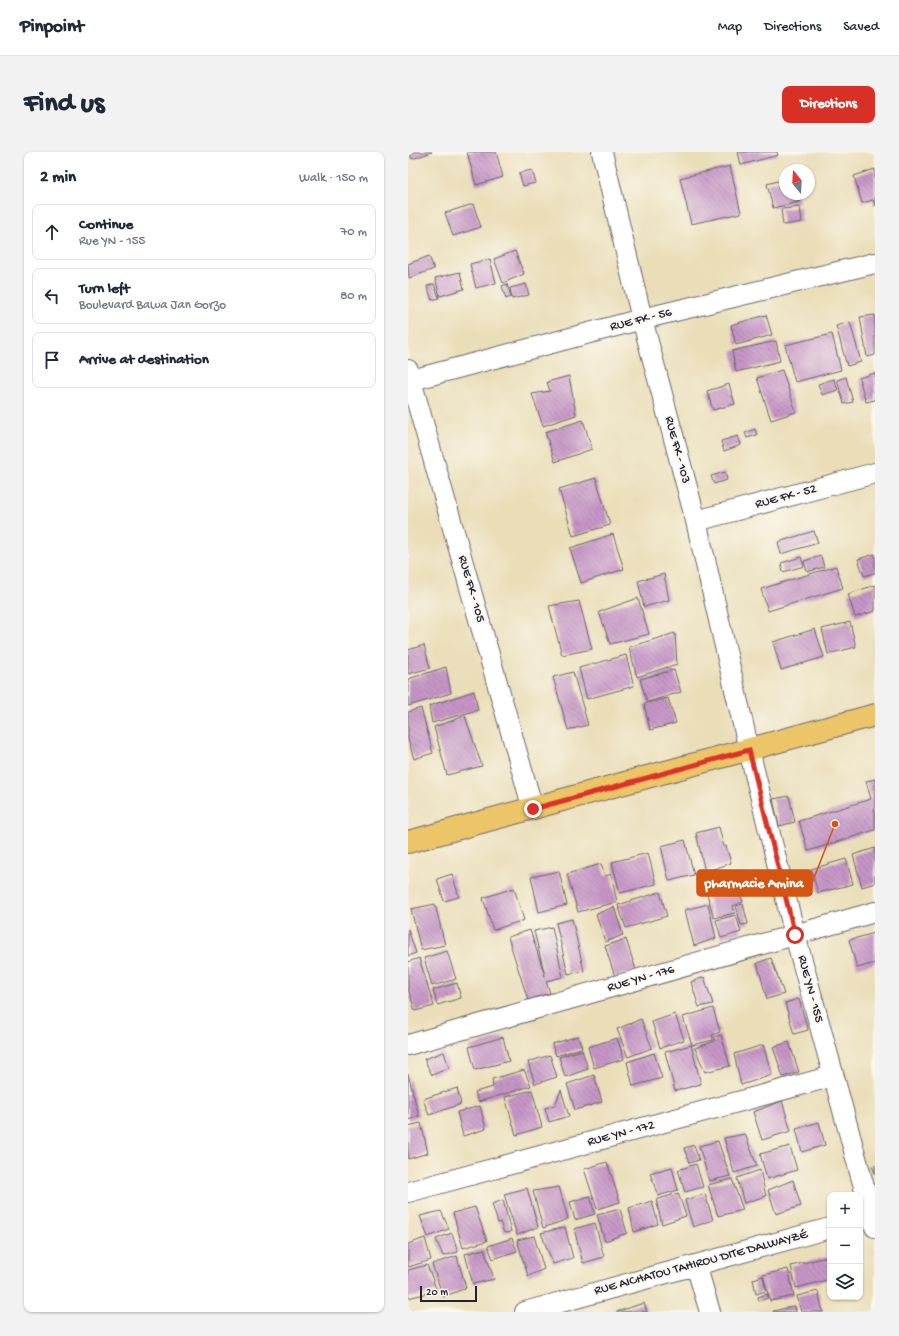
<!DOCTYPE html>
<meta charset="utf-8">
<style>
body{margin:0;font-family:"Gochi Hand",sans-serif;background:#f2f2f3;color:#1f2937}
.controls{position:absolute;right:12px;bottom:12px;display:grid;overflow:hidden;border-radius:8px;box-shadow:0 1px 3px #0004}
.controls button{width:36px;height:36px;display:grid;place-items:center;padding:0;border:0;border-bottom:1px solid #e0e1e3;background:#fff;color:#1f2937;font:20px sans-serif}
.compass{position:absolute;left:371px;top:12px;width:36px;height:36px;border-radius:50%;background:#fff;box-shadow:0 1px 3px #0004;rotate:342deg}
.scale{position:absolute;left:12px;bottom:10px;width:57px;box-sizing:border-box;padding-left:4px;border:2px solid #22223b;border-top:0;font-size:11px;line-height:14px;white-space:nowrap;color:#22223b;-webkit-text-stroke:3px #fbf7ec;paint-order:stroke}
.stop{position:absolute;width:12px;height:12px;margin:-9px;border:3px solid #d93025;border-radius:50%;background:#fff}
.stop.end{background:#d93025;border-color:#fff;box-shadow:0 1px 4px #0008}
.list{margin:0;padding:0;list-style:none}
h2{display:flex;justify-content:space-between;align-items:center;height:52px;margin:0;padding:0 16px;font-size:17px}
h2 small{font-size:13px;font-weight:400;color:#747a83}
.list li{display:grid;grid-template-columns:26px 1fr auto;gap:12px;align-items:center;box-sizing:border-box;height:56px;margin:0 8px 8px;padding:0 8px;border:1px solid #e0e1e3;border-radius:8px}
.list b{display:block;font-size:15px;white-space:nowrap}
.list p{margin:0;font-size:13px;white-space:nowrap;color:#747a83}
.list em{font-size:13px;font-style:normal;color:#747a83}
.icon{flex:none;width:22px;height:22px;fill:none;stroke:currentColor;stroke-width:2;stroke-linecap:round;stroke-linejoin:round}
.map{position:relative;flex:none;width:467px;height:1160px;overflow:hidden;border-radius:8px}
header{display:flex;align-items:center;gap:24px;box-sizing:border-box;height:56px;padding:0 20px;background:#fff;border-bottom:1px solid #e0e1e3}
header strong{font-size:19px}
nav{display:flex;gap:22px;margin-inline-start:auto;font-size:14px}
.intro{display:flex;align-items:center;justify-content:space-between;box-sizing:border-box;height:96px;padding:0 24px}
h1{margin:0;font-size:28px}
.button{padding:10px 18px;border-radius:8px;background:#d93025;color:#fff;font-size:14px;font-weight:700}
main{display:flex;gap:24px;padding:0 24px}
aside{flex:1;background:#fff;border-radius:8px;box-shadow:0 1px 3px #0004}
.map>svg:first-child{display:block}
</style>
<header>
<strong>Pinpoint</strong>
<nav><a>Map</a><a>Directions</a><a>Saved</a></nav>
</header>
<div class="intro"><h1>Find us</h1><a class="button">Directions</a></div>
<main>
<aside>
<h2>2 min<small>Walk · 150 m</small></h2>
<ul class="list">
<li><svg class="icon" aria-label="ahead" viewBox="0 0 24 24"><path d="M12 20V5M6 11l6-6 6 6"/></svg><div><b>Continue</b><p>Rue YN - 155</p></div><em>70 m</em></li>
<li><svg class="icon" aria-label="left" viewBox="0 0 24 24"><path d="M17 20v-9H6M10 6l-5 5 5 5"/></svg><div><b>Turn left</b><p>Boulevard Bawa Jan Gorzo</p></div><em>80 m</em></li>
<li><svg class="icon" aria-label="arrive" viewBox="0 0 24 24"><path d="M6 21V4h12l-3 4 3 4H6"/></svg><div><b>Arrive at destination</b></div></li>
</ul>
</aside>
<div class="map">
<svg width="467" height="1160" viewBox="0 0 467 1160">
<defs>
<pattern id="building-back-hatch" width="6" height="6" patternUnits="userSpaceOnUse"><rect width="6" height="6" fill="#c695c6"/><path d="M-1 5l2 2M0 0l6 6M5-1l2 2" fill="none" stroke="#a079a2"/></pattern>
</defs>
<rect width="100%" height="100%" fill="#fbf7ec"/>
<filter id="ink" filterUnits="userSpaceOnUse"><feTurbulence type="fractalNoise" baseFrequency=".025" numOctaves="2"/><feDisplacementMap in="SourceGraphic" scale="8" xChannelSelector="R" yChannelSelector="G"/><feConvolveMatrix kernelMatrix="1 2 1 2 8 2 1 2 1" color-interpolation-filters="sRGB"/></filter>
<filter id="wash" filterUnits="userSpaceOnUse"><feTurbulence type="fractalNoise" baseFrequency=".012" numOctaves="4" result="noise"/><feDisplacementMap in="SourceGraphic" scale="16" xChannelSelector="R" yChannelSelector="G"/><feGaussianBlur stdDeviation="0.9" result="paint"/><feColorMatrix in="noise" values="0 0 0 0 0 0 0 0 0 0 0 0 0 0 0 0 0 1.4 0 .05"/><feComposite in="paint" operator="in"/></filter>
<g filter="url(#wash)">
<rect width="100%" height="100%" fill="#eadeb9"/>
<g id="blocks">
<!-- building -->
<path fill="url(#building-back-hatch)" d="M1 0H24L4 7Z
M59 0H88L95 25 68 33Z
M330 0H369L370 3 333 13Z
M322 14 333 61 283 72 272 26Z
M467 17V54L465 48 454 51 446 24Z
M124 18 128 31 115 34 111 21Z
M377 27V42H389L391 50 365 56 359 32Z
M65 52 73 75 45 84 37 61Z
M392 55 394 70 375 73 373 57Z
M107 99 116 122 95 131 86 107Z
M21 104 26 117 1 126 0 112Z
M82 107 88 131 68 136 62 112Z
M52 120 56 137 32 144 27 126Z
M26 132 31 146 24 148 19 134Z
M99 132 103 145 98 147 94 134Z
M118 132 121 143 104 147 102 136Z
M358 163 364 183 328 193 323 173Z
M467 163V203L459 205 452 165Z
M442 170 453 210 439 214 428 174Z
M424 182 433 218 387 230 377 193Z
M368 189 372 209 328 220 324 199Z
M374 218 388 260 363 268 349 226Z
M467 221V248L458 250 451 226Z
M161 224 168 263 135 274 124 242 142 239 139 230Z
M438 225 445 250 436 252 429 228Z
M426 227 430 238 414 243 410 232Z
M321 232 327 252 305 258 299 239Z
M175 268 184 297 147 310 137 280Z
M347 277 349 283 339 286 337 281Z
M330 284 333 293 316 299 313 289Z
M317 320 319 328 306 332 303 324Z
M188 326 202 373 165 384 151 337Z
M406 379 410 391 373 402 370 390Z
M205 382 216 417 173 431 162 396Z
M467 402V421L456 424 450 407Z
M413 404 416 415 399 420 396 409Z
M393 405 396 414 375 420 373 411Z
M428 414 435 436 360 459 353 437Z
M256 422 261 448 236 455 230 429Z
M467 433V459L447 465 440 442Z
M230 446 241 482 202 492 191 460Z
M171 449 184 497 154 503 141 454Z
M442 470 448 495 420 502 414 477Z
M407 477 416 505 373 518 365 490Z
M267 481 269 512 229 525 221 495Z
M16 493 22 516 0 522V498Z
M218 503 226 534 179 547 171 516Z
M38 515 43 541 0 554V527Z
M266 518 273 540 239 550 232 527Z
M165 520 180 573 160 578 145 525Z
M66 539 70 558 24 571 21 554Z
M260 546 268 571 242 578 236 552Z
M13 556 25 601 6 607 0 587V560Z
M57 564 74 614 39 623 26 575Z
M467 627V656L466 657 467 661V678L400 699 391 669 463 647 458 629Z
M381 644 387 670 371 674 365 647Z
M311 675 316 695 318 694 323 711 297 720 288 681Z
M277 688 286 723 261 729 253 694Z
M467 696V731L454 735 445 703Z
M240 701 248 732 212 741 204 710Z
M438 707 445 732 410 741 403 717Z
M193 712 197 724 203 722 209 750 170 760 159 722Z
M151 719 159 753 131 760 123 725Z
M44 722 51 745 36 749 29 727Z
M329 734 335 750 325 754 327 761 306 766 299 742Z
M106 736 116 768 85 778 75 746Z
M252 740 259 764 218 776 210 753Z
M27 752 37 793 13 798 3 757Z
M300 752 308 786 286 794 277 758Z
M335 752 340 772 333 773 328 754Z
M206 755 215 783 197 790 188 762Z
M328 763 333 780 313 786 308 768Z
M164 767 176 819 160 822 148 771Z
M144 775 155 825 138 829 142 841 120 848 100 785 122 778 137 824 126 779Z
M0 777 8 801 0 804Z
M467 781V811L449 816 441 788Z
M218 787 228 818 207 825 197 794Z
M39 799 48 827 24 834 16 806Z
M11 806 26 854 7 859 0 836V810Z
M363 806 376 842 359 847 349 811Z
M296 825 305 852 291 855 283 830Z
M49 831 53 846 29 853 25 838Z
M391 847 400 878 386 882 377 851Z
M305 856 312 880 304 883 305 888 284 893 275 865Z
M267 862 276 888 252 896 244 870Z
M233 867 244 896 220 905 209 877Z
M313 883 322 914 297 920 287 896 307 889 306 885Z
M170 884 174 896 148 904 144 892Z
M95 885 101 909 67 918 61 895Z
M209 886 216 907 186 916 180 895Z
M381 890 391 920 375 925 365 895Z
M283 893 293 932 267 939 257 900Z
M355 893 364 923 333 933 326 902Z
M174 898 180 917 157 925 151 905Z
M36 900 41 916 24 923 16 907Z
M246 901 254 926 225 934 219 910Z
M142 903 149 925 127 932 120 910Z
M116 918 123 934 70 950 67 940 85 935 84 927Z
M0 922 11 964 0 968Z
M186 923 194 950 167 958 159 932Z
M49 936 53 952 21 963 15 947Z
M124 938 134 975 108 983 97 945Z
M153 938 161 964 141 970 137 956 147 953Z
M374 949 383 979 354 988 345 960Z
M72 954 78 977 55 984 49 960Z
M411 970 417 993 394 1000 388 977Z
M13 971 20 1001 0 1007V974Z
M337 982 349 1014 326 1021 316 986Z
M310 989 322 1024 301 1029 291 994Z
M286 993 291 1008 281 1011 276 996Z
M382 994 389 1018 359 1027 352 1002Z
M199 1010 212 1050 189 1057 176 1017Z
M288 1012 295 1035 277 1040 270 1018Z
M467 1013V1022L464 1014Z
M264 1015 270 1038 250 1044 242 1021Z
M352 1018 358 1044 336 1051 329 1026Z
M324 1027 335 1058 310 1064 300 1033Z
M385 1028 393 1054 368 1062 360 1038Z
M151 1035 160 1067 135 1076 125 1039Z
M119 1036 130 1075 109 1083 96 1042Z
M270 1041 278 1064 254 1072 248 1048Z
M297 1042 305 1068 285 1075 277 1048Z
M182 1044 187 1062 167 1068 162 1050Z
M95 1048 103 1080 96 1081 92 1070 90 1071 84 1052Z
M244 1049 250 1072 226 1080 221 1056Z
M67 1055 79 1089 55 1096 45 1061Z
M212 1057 219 1081 197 1089 189 1063Z
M33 1059 41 1077 20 1085 12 1064Z
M187 1071 196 1105 175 1111 166 1077Z
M157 1075 165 1106 145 1112 133 1081Z
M44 1081 50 1100 35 1104 28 1087Z
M126 1084 136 1117 120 1124 109 1088Z
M17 1086 23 1108 0 1115V1092Z
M104 1086 109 1099 85 1107 80 1094Z
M76 1097 86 1127 65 1132 57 1102Z
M49 1104 58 1136 35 1145 24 1112Z
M422 1104V1127L388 1136 383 1114Z
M19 1113 29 1139 0 1146V1118Z
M380 1117 386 1144 362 1149 355 1123Z
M355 1124 358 1139 348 1142 345 1127Z
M410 1139 415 1160H393L389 1144Z
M359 1142 360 1146 351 1149 350 1145Z
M236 1151 239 1160H208Z
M387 1154 388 1160H365V1159Z"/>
</g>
</g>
<g filter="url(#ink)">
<use href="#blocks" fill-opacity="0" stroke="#686467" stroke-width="1"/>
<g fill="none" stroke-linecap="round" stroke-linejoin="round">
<!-- minor casing -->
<g stroke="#686467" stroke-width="22">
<path id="minor" d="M194 0 234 167 288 369 341 598 387 783 467 1075
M0 218 125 657
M0 229 234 167 467 111
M288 369 467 321
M0 893 467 760
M0 1040 425 924
M288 1113 302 1160
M117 1160 422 1076"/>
</g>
<!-- major casing -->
<g stroke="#686467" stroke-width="24">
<path id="major" d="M0 690 467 563"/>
</g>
<!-- minor -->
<use href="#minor" stroke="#fff" stroke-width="20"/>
<!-- major -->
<use href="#major" stroke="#edc569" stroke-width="22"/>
</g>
</g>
<g fill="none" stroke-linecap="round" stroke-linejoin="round" filter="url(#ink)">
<!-- route -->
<path stroke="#d93025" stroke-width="5" d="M125 657 341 598 387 783"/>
</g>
<g text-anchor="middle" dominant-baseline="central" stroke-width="4" stroke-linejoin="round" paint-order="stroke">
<!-- street labels -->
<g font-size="13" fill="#22223b" stroke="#fbf7ec">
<text transform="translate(233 168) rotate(-14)">RUE FK - 56</text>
<text transform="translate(269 298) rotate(75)">RUE FK - 103</text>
<text transform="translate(378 345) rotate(-15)">RUE FK - 52</text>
<text transform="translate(63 437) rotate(74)">RUE FK - 105</text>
<text transform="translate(233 827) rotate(-16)">RUE YN - 176</text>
<text transform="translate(402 837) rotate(75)">RUE YN - 155</text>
<text transform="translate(213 982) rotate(-15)">RUE YN - 172</text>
<text transform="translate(293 1111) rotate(-15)">RUE AICHATOU TAHIROU DITE DALWAYZÉ</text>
</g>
</g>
<!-- callouts -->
<path fill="none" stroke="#d45411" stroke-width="1.5" d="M427 672L404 731"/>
<circle fill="#d45411" stroke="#fbf7ec" stroke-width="1.5" cx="427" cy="672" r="4"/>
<rect fill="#d45411" stroke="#d45411" stroke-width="1.5" x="289" y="718" width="115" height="26" rx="4"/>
<g font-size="14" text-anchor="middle" font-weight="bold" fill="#fff">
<text x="346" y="735">pharmacie Amina</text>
</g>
</svg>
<div class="controls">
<button>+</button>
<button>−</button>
<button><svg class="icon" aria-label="layers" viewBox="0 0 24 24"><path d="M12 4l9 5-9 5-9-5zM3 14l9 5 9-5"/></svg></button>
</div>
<svg class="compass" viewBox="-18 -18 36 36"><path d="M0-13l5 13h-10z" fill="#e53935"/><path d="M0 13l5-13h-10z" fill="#747a83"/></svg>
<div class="scale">20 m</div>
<div class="stop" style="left:387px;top:783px"></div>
<div class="stop end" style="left:125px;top:657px"></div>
</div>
</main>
